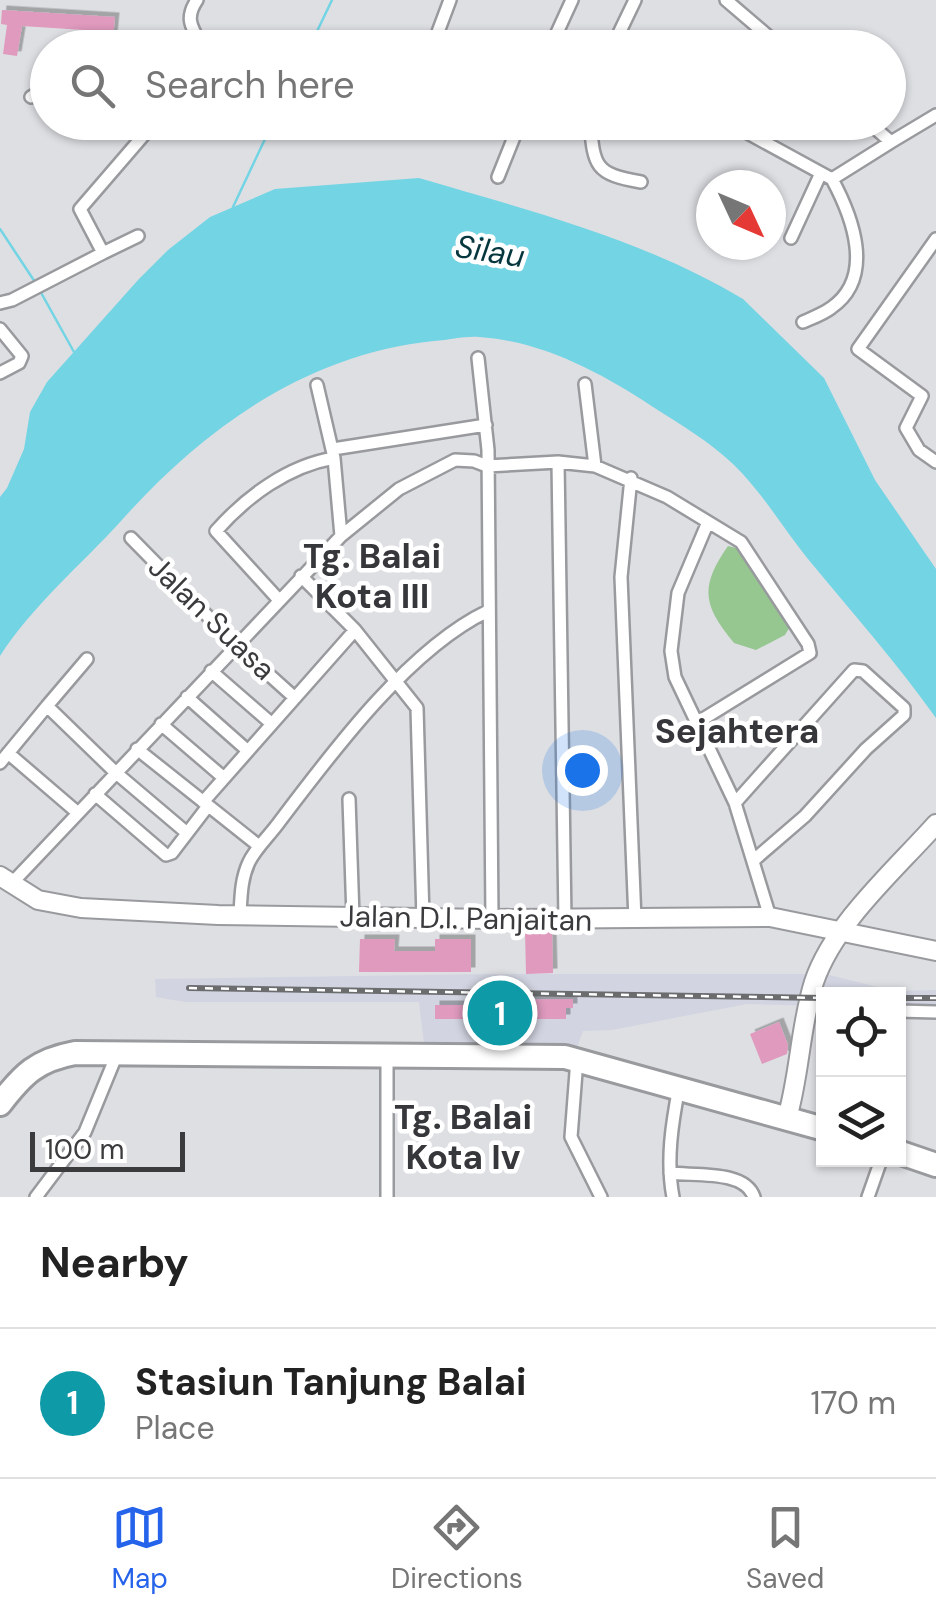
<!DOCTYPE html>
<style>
body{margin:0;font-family:"DM Sans",sans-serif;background:#f2f2f2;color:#222}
.controls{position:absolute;right:30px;bottom:30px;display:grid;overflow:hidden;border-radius:0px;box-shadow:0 2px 8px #0004}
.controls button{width:90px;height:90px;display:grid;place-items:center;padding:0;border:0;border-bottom:2px solid #e0e0e0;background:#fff;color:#222;font:50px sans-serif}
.compass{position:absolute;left:696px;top:170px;width:90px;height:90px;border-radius:50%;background:#fff;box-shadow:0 2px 8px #0004;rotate:134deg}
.scale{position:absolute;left:30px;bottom:25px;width:155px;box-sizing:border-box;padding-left:10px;border:5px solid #3b3b3d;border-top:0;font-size:28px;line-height:35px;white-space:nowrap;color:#3b3b3d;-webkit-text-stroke:8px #fff;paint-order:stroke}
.you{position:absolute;left:582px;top:770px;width:35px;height:35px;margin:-25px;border:8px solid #fff;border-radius:50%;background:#1a73e8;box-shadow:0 0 0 15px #1a73e833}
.badge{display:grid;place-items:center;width:65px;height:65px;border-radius:50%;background:#2563eb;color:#fff;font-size:32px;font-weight:700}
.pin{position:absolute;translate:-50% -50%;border:5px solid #fff;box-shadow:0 2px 10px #0006}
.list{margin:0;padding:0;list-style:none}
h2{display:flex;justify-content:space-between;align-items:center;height:130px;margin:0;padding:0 40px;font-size:42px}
h2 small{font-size:32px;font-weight:400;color:#767676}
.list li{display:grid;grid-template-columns:65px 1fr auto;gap:30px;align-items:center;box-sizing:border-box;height:150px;padding:0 40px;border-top:2px solid #e0e0e0}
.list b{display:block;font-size:38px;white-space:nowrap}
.list p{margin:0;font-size:32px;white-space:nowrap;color:#767676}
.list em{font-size:32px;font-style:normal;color:#767676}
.icon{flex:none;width:55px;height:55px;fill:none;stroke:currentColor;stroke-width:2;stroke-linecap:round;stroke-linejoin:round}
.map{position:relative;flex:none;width:936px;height:1197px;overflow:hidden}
.search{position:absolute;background:#fff;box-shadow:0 2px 8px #0004;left:30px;right:30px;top:30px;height:110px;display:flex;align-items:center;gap:25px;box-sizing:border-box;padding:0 35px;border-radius:55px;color:#767676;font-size:38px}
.sheet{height:280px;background:#fff}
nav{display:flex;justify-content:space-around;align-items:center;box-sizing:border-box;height:140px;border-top:2px solid #e0e0e0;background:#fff;font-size:28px;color:#767676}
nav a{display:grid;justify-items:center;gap:5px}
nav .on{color:#2563eb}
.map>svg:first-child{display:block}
</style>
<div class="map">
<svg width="936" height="1197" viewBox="0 0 936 1197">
<defs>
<filter id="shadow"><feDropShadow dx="4.5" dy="-4.5" stdDeviation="0" flood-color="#0004"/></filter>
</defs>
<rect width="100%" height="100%" fill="#dedfe3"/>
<!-- built -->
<path fill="#d2d5e1" d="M488 974H825L894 991 936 990V1008H899L898 994H824L823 1006 747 1004 612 1030 583 1031 576 1050 424 1044 419 1002H185L156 997 155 979Z"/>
<!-- green -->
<path fill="#97c790" d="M728 546 741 549 791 625 785 635 756 650 734 643C702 605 700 586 728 546Z"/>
<!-- water -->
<path fill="#73d4e4" d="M419 178C528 210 645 240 743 299L824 378 875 480 936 569V718C896 662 851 611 808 559 782 527 763 493 733 464 710 442 680 424 653 407 602 373 542 341 479 337 465 336 449 340 434 341 307 354 204 428 121 521 81 565 32 606 0 656V497L7 488 24 449 30 412 47 382 138 280 168 250 210 217 275 189Z"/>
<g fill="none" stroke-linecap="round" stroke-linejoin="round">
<!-- stream -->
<path stroke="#73d4e4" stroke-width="2.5" d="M309 48 332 0
M233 207 273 122
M0 229 35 282
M39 289 74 352"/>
</g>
<!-- building -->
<path fill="#df9abe" filter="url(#shadow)" d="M2 10 115 17 112 48H97L99 31 22 26 17 56 3 54 7 25 1 24Z
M525 931H552L553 973 526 974Z
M360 939H395L394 951H435V939H471V972H359Z
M573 999V1008H566V1019H435V1005H473L474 1000Z
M779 1022 788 1045 787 1054 762 1064 750 1034Z"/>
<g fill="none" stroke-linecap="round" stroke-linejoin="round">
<!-- street casing -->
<g stroke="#999a9e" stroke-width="16">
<path id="street" d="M197 0C184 19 192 28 203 48
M726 0 782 48
M432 48 450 0
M550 48 572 0
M612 48 635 0
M31 97 48 87
M430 122C444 130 454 128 468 122
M590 122C594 167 595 174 641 182
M706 122 744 131 832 179 891 142
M868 122 891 142 936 115
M498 177 520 122
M791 238 821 173
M936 239 858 349 922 396 906 428 919 450 936 462
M103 253 138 236
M0 303 12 300 103 253 80 209 155 122
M803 322C812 318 823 314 831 308 876 277 852 216 832 179
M0 329 22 356 19 363 0 373
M478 358 488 450 492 919
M585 384 595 466
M317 385 334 458 341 536
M333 449 486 425
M558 462 565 920
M631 478 621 577 635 920
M708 522 678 593 671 651 675 677 735 803 770 917
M131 538 236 645 295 698
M301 576 355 630 417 708 423 918
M278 599 216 531C247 496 288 466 334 458
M211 671 272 724
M187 697 248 751
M47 706 87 659
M161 724 224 778
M137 749 259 846
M8 753 78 813
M0 763 47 706 115 772 187 833
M95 794 166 855 172 853 208 806
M349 799 353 917
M203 802 355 630
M735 803 854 670 863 671 904 708V715L866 749 805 816 754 860
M12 883 341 536 399 489 455 460 474 461 487 466 558 462 595 466 667 497 741 542 808 644 810 653 695 724
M240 915C241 896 241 879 249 862 256 848 268 837 277 825 330 755 408 649 488 611
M898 1011 936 1012
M387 1054V1197
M577 1059 571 1137 601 1197
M670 1173C695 1176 745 1170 754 1197
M36 1197 85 1132 117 1054
M673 1197C666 1161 672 1123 679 1087
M868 1197 881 1160"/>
</g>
<!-- secondary casing -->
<g stroke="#999a9e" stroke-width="22">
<path id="secondary" d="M0 876 38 900 81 908 218 915 492 919 770 917 936 951
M787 1118C800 1074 800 1026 814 982 834 923 895 870 936 824"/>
</g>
<!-- highway casing -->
<g stroke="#999a9e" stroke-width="28">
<path id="highway" d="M0 1104C23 1074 37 1060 75 1053L565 1057 824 1129
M898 1152 936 1165"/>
</g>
<!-- street -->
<use href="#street" stroke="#fff" stroke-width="11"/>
<!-- secondary -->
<use href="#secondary" stroke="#fff" stroke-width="18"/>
<!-- highway -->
<use href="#highway" stroke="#fff" stroke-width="22"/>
<!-- rail casing -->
<g stroke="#6b6c6e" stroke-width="6">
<path id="rail" d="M189 988 824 998
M898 998H936"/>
</g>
<!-- rail -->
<use href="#rail" stroke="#fff" stroke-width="2.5" stroke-dasharray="8" stroke-linecap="butt"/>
</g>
<g text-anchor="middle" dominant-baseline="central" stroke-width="9" stroke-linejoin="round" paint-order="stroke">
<!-- street labels -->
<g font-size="30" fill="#3b3b3d" stroke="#fff">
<text transform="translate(212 618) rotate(44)">Jalan Suasa</text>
<text transform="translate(466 918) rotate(1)">Jalan D.I. Panjaitan</text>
</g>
<!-- water labels -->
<g font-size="32" font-style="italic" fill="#06363e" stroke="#fff">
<text transform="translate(490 251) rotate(9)">Silau</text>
</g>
<!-- quarter labels -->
<g font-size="35" font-weight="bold" fill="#36373b" stroke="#fff">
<text x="372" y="556">Tg. Balai<tspan x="372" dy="40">Kota III</tspan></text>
<text x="737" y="731">Sejahtera</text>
<text x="463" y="1117">Tg. Balai<tspan x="463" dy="40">Kota Iv</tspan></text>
</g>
</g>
</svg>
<div class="controls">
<button><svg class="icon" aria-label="locate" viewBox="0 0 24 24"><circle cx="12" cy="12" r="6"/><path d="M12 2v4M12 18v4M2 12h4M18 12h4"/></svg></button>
<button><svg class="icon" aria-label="layers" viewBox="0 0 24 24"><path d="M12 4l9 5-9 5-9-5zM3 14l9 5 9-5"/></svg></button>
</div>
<svg class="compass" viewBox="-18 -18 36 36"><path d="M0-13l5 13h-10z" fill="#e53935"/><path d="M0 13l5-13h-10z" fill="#767676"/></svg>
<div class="scale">100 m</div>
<div class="you"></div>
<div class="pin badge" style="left:500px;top:1013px;background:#0f9aa8">1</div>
<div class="search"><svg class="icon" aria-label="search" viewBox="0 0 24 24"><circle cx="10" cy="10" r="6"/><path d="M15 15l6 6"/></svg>Search here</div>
</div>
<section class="sheet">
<h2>Nearby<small></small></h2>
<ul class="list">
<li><span class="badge" style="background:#0f9aa8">1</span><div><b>Stasiun Tanjung Balai</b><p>Place</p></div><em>170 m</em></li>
</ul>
</section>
<nav>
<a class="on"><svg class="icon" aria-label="map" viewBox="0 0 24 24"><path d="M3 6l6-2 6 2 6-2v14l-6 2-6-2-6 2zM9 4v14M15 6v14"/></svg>Map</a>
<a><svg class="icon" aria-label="directions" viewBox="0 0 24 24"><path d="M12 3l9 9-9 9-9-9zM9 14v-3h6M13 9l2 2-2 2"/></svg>Directions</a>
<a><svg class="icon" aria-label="saved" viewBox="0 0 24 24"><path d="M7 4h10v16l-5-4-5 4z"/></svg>Saved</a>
</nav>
